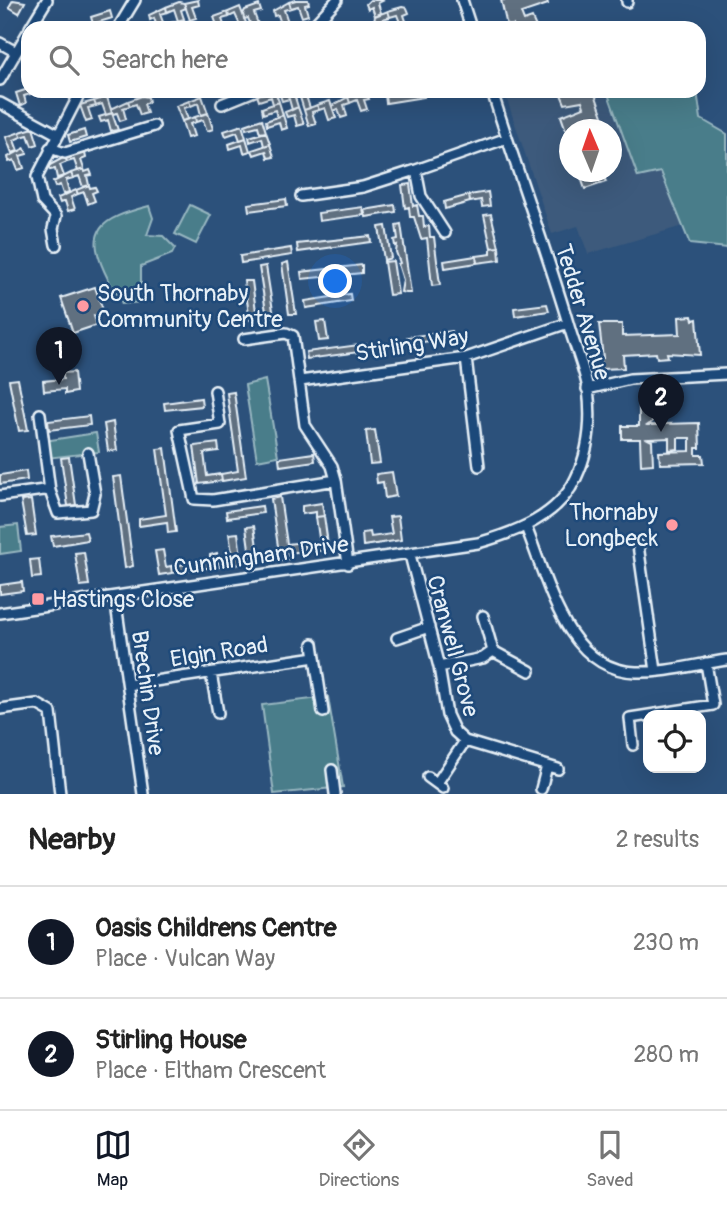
<!DOCTYPE html>
<meta charset="utf-8">
<style>
body{margin:0;font-family:Pangolin,sans-serif;background:#f2f2f2;color:#222}
.controls{position:absolute;right:21px;bottom:21px;display:grid;overflow:hidden;border-radius:14px;box-shadow:0 7px 28px #0002}
.controls button{width:63px;height:63px;display:grid;place-items:center;padding:0;border:0;border-bottom:2px solid #e0e0e0;background:#fff;color:#222;font:35px sans-serif}
.compass{position:absolute;left:559px;top:119px;width:63px;height:63px;border-radius:50%;background:#fff;box-shadow:0 7px 28px #0002;rotate:358deg}
.you{position:absolute;left:336px;top:282px;width:24px;height:24px;margin:-18px;border:5px solid #fff;border-radius:50%;background:#1a73e8;box-shadow:0 0 0 10px #1a73e833}
.badge{display:grid;place-items:center;width:46px;height:46px;border-radius:50%;background:#111827;color:#fff;font-size:23px;font-weight:700}
.pin{position:absolute;translate:-50% -58px;filter:drop-shadow(0 2px 4px #0008)}
.pin::after{content:'';position:absolute;top:37px;width:24px;height:21px;background:inherit;clip-path:polygon(0 0,100% 0,50% 100%)}
.list{margin:0;padding:0;list-style:none}
h2{display:flex;justify-content:space-between;align-items:center;height:91px;margin:0;padding:0 28px;font-size:30px}
h2 small{font-size:23px;font-weight:400;color:#767676}
.list li{display:grid;grid-template-columns:46px 1fr auto;gap:21px;align-items:center;box-sizing:border-box;height:112px;padding:0 28px;border-top:2px solid #e0e0e0}
.list b{display:block;font-size:26px;white-space:nowrap}
.list p{margin:0;font-size:23px;white-space:nowrap;color:#767676}
.list em{font-size:23px;font-style:normal;color:#767676}
.icon{flex:none;width:38px;height:38px;fill:none;stroke:currentColor;stroke-width:2;stroke-linecap:round;stroke-linejoin:round}
.map{position:relative;flex:none;width:727px;height:794px;overflow:hidden}
.search{position:absolute;background:#fff;box-shadow:0 7px 28px #0002;left:21px;right:21px;top:21px;height:77px;display:flex;align-items:center;gap:18px;box-sizing:border-box;padding:0 24px;border-radius:21px;color:#767676;font-size:26px}
.sheet{height:315px;background:#fff}
nav{display:flex;justify-content:space-around;align-items:center;box-sizing:border-box;height:98px;border-top:2px solid #e0e0e0;background:#fff;font-size:19px;color:#767676}
nav a{display:grid;justify-items:center;gap:4px}
nav .on{color:#111827}
.map>svg:first-child{display:block}
</style>
<div class="map">
<svg width="727" height="794" viewBox="0 0 727 794">
<rect width="100%" height="100%" fill="#2c517b"/>
<filter id="ink" filterUnits="userSpaceOnUse"><feTurbulence type="fractalNoise" baseFrequency=".0143" numOctaves="2"/><feDisplacementMap in="SourceGraphic" scale="14" xChannelSelector="R" yChannelSelector="G"/><feConvolveMatrix kernelMatrix="1 2 1 2 8 2 1 2 1" color-interpolation-filters="sRGB"/></filter>
<g filter="url(#ink)">
<!-- built -->
<path fill="#3c5a7c" fill-rule="evenodd" d="M504 91H605L638 177 661 171 683 226 588 254 578 226 552 234ZM570 130H612V172H570Z"/>
<!-- green -->
<path fill="#497d8a" stroke="#98b7c1" stroke-width="2" d="M607 91H697L701 119 727 134V248L690 244 661 172 638 177Z
M190 205 211 215 196 244 175 234Z
M149 206 153 218 147 235 163 236 175 248 172 254 141 266V302L122 304C119 293 113 290 109 281 82 229 100 219 149 206Z
M265 380 278 456 257 460 245 385Z
M96 433 99 452 47 458 44 441Z
M18 525 21 551 0 554V527Z
M328 697 343 787 274 794 262 705Z"/>
<!-- building -->
<path fill="#606f80" stroke="#e8f1f8" stroke-width="2" d="M13 0 25 2 19 13 9 7Z
M198 0 199 5 192 7 196 18 190 20 184 3Z
M296 0H308L309 4 305 5 308 15 302 17 298 6 291 8 289 2Z
M370 0H384L378 3 381 13 375 16 372 7 368 9 366 4Z
M501 0H547L548 4 521 13 524 21 532 18 536 27 514 28 513 25 507 26Z
M179 2 184 3 186 8 181 10 184 19 178 21 174 9 167 12 166 7Z
M289 2 291 8 284 10 288 22 281 24 278 15 274 16 273 11Z
M259 5 261 11 254 13 258 24 251 26 248 18 244 19 243 14 245 10Z
M166 7 167 12 160 14 164 25 157 27 154 18 150 20 149 15Z
M240 7 246 23 240 25 235 14 229 17 228 12Z
M402 7 407 8 409 13 404 15 407 24 401 25 397 15 390 17 388 11Z
M110 11 112 18 93 24 91 17Z
M388 11 390 17 383 19 386 28 373 25 375 16Z
M228 12 229 17 222 19 225 28H218L214 17Z
M184 19 185 22 190 20 192 25 187 28H172L170 23Z
M28 89 34 93 24 96 26 103 20 106 16 93Z
M275 91 279 102 273 104 271 97 259 101 257 95Z
M293 91 298 107 292 110 289 99 282 101 280 95Z
M305 91H312L313 94 306 96 310 108 304 110 299 94Z
M416 91H423L424 97 386 103 385 95Z
M594 91 604 119 588 124 590 130H570V142L561 116 584 107 582 101 565 104 560 92Z
M362 93 367 94 369 99 364 100 367 109 361 111 357 100 350 103 348 97Z
M142 96 148 97 149 102 144 104 147 113 140 115 136 104 130 106 128 101Z
M202 96 208 113 201 115 198 103 191 106 189 101Z
M107 97 112 113 106 115 102 104 96 106 94 101Z
M348 97 350 103 344 105 347 116 341 118 338 109 334 111 332 106Z
M94 101 96 106 88 108 92 120 86 122 80 105Z
M128 101 130 106 123 108 126 119 120 121 117 113 113 114 111 109Z
M189 101 191 106 184 108 188 119 182 121 176 106Z
M330 101 336 118 329 120 325 108 319 110 317 105Z
M279 102 283 115 277 117 275 110 263 114 262 108Z
M317 105 319 110 312 112 316 124 309 126 304 110Z
M298 107 304 124 297 126 294 115 287 117 285 112Z
M112 113 118 130 111 131 108 120 101 122 99 117Z
M208 113 213 129 207 131 203 120 196 122 195 117Z
M283 115 287 128 281 130 279 122 267 126 266 121Z
M195 117 196 122 190 124 194 136 187 138 182 121Z
M262 119 266 132 260 133 258 126 246 129 245 125Z
M242 125 246 138 240 140 237 132 226 136 224 131Z
M33 128 38 144 32 146 28 135 21 137 20 132Z
M84 130 86 137 70 142 68 135Z
M20 132 21 137 14 140 18 151 12 153 6 137Z
M266 132 270 144 264 146 262 138 250 142 249 137Z
M246 138 250 151 244 153 242 145 230 149 229 144Z
M270 144 274 157 268 158 266 151 254 155 252 150Z
M25 148 27 154 20 156 24 168 18 170 14 160 9 162 8 157Z
M79 152 85 153 86 158 81 160 84 169 78 171 74 160 67 162 65 157Z
M65 157 67 162 60 165 64 176 57 178 55 169 50 170 48 166Z
M84 169 85 172 90 170 92 175 87 176 89 185 83 187 79 176 73 178 71 173Z
M579 172H602L606 182 585 189Z
M71 173 73 178 66 180 69 192 63 194 60 185 55 187 53 182Z
M410 184 413 206 417 205 419 216H423L424 227 429 226 430 237H434L440 285 432 286 427 238 421 239 414 217H410L409 207 405 208 402 185Z
M89 185 90 188 95 187 97 191 92 193 95 201 88 204 84 192 78 194 76 190Z
M76 190 78 194 71 197 75 209 68 211 65 201 60 203 58 198Z
M488 192 490 206 482 207 481 200 470 202 469 195Z
M469 195 470 202 445 209 444 202Z
M286 199 287 206 249 211 248 204Z
M395 205 396 212 366 217 364 210Z
M363 207 364 215 319 221 318 213Z
M491 214 499 247 491 248 484 215Z
M401 224 411 293H406L401 292 403 280 398 264 400 263 396 252 397 245 395 246 394 240 398 239 396 225Z
M386 226 391 258 384 260 379 227Z
M370 236 371 242 298 252 297 244Z
M499 247 500 260 477 263 476 256 491 254V248Z
M291 248 292 255 241 263 240 256Z
M476 256 477 263 445 268 444 261Z
M393 261 398 294 389 295 384 262Z
M288 262 296 314H289L282 264Z
M362 265V273L302 279 301 272Z
M266 266 274 317 267 318 259 267Z
M244 281H252L257 319 250 320Z
M95 287 104 313 94 316 97 325 73 333 61 298Z
M350 294 351 301 306 308 305 301Z
M547 304 549 311 515 316 514 308Z
M692 316 693 320 697 319 700 355 667 353 668 357 657 358 656 353 623 355 624 368 601 369 600 358H603L599 324H622V336L680 334 679 317Z
M325 321 328 340 319 341 316 322Z
M452 331 453 338 408 344 407 337Z
M366 344 367 351 307 359 306 352Z
M74 372 76 392 65 394V389L44 391 43 381 63 379V373Z
M18 379 28 430 19 431 9 380Z
M234 392 246 477 222 481 221 474 238 471 227 393Z
M201 398 202 406 165 410 164 403Z
M651 399 652 422 648 425H659V421H664V424L699 423 700 448H696V455H703L704 463 660 464 659 452 690 451V438H678V449L669 450V438L648 439 652 441 653 464 641 465 640 439H622V426H639V400Z
M89 416 90 425 49 430 48 421Z
M113 422 117 450 108 451 104 424Z
M375 430 380 463 370 464 366 431Z
M218 443 219 451 204 453 207 476 221 474 222 481 199 484 194 446Z
M165 448 176 532 168 533 167 522 139 526V519L166 515 157 449Z
M314 453 315 461 280 466 279 458Z
M69 457 76 505 68 506 61 458Z
M26 471 27 480 0 484V475Z
M392 472 396 496 385 498 383 482 377 483 376 474Z
M121 476 133 566 125 568 113 477Z
M280 497 287 544 304 542 305 551 287 553 289 559 280 560 271 499Z
M31 500 36 535 27 536 21 501Z
M322 503 324 516 316 517V512L302 514V506Z
M262 506 263 513 227 518 226 511Z
M324 516 327 537 319 538 316 517Z
M398 516 401 540 363 546 362 533 370 532 371 537 392 534 389 517Z
M254 526 259 561 251 563 246 527Z
M86 532 88 540 53 546 51 536Z
M238 533 242 564 234 565 229 534Z
M327 537 328 550 305 553 304 545 320 543 319 538Z
M163 550 166 567 171 566 172 573 159 575 155 551Z
M84 552 89 585 80 586 75 553Z
M217 553 219 567 195 569 194 563 210 560V555Z
M39 559 41 577 32 578 30 560Z
M194 563 195 569 172 573 171 566Z
M22 582 23 591 0 594V585Z"/>
<g fill="none" stroke-linecap="round" stroke-linejoin="round">
<!-- minor casing -->
<g stroke="#e8f1f8" stroke-width="14">
<path id="minor" d="M462 0 471 28
M627 2V0
M30 28 47 0
M118 28 135 0
M311 28 337 0
M0 43 16 52
M0 80 28 32
M0 103 57 134
M222 104 254 91
M50 148 65 153 154 126
M301 196 363 187 416 170
M445 233 421 196 416 170 507 138
M56 245 53 229 56 216 42 201 37 177 81 91
M466 358 479 466
M300 381 466 358 568 323
M587 389 630 379 727 374
M215 391 220 424 179 430 194 499 213 500 336 480 332 466 305 425 293 336 286 333 244 339
M40 414 50 491
M336 480 348 564
M0 496 44 490 50 491 58 513 91 510 95 494 88 453
M526 527C548 581 566 670 636 672 666 673 697 664 727 660
M638 545 656 671
M410 555 439 667 447 715 455 732 465 741 558 769
M115 597 143 794
M0 613 478 543C516 532 558 517 576 478 589 451 592 419 588 389 584 367 574 345 568 323 545 245 516 169 492 91
M397 638 429 627
M313 644 323 712
M493 651 530 671
M439 667 483 658 493 651 483 616
M211 673 218 713
M128 685 315 657
M0 709 37 704 51 712 60 794
M633 745 630 718 713 705 706 663
M332 770 335 794
M428 777 443 788
M437 783 465 741
M541 789 547 766"/>
</g>
<!-- minor -->
<use href="#minor" stroke="#1f4a7a" stroke-width="9"/>
</g>
</g>
<!-- markers -->
<g fill="#ff9aa2" stroke="#1f4a7a" stroke-width="2.5">
<circle cx="83" cy="306" r="7"/>
<circle cx="672" cy="525" r="7"/>
<rect x="31" y="592" width="14" height="14" rx="3.5"/>
</g>
<g text-anchor="middle" dominant-baseline="central" stroke-width="5" stroke-linejoin="round" paint-order="stroke">
<!-- poi labels -->
<g font-size="23" fill="#e8f1f8" stroke="#1f4a7a" text-anchor="start">
<text x="97" y="293">South Thornaby<tspan x="97" dy="26">Community Centre</tspan></text>
<text x="658" y="512" text-anchor="end">Thornaby<tspan x="658" dy="26">Longbeck</tspan></text>
<text x="52" y="599">Hastings Close</text>
</g>
<!-- street labels -->
<g font-size="23" fill="#e8f1f8" stroke="#1f4a7a">
<text transform="translate(583 312) rotate(73)">Tedder Avenue</text>
<text transform="translate(412 345) rotate(-9)">Stirling Way</text>
<text transform="translate(261 556) rotate(-8)">Cunningham Drive</text>
<text transform="translate(453 646) rotate(75)">Cranwell Grove</text>
<text transform="translate(219 652) rotate(-9)">Elgin Road</text>
<text transform="translate(148 693) rotate(82)">Brechin Drive</text>
</g>
</g>
</svg>
<div class="controls">
<button><svg class="icon" aria-label="locate" viewBox="0 0 24 24"><circle cx="12" cy="12" r="6"/><path d="M12 2v4M12 18v4M2 12h4M18 12h4"/></svg></button>
</div>
<svg class="compass" viewBox="-18 -18 36 36"><path d="M0-13l5 13h-10z" fill="#e53935"/><path d="M0 13l5-13h-10z" fill="#767676"/></svg>
<div class="you"></div>
<div class="pin badge" style="left:59px;top:385px">1</div>
<div class="pin badge" style="left:661px;top:432px">2</div>
<div class="search"><svg class="icon" aria-label="search" viewBox="0 0 24 24"><circle cx="10" cy="10" r="6"/><path d="M15 15l6 6"/></svg>Search here</div>
</div>
<section class="sheet">
<h2>Nearby<small>2 results</small></h2>
<ul class="list">
<li><span class="badge">1</span><div><b>Oasis Childrens Centre</b><p>Place · Vulcan Way</p></div><em>230 m</em></li>
<li><span class="badge">2</span><div><b>Stirling House</b><p>Place · Eltham Crescent</p></div><em>280 m</em></li>
</ul>
</section>
<nav>
<a class="on"><svg class="icon" aria-label="map" viewBox="0 0 24 24"><path d="M3 6l6-2 6 2 6-2v14l-6 2-6-2-6 2zM9 4v14M15 6v14"/></svg>Map</a>
<a><svg class="icon" aria-label="directions" viewBox="0 0 24 24"><path d="M12 3l9 9-9 9-9-9zM9 14v-3h6M13 9l2 2-2 2"/></svg>Directions</a>
<a><svg class="icon" aria-label="saved" viewBox="0 0 24 24"><path d="M7 4h10v16l-5-4-5 4z"/></svg>Saved</a>
</nav>
